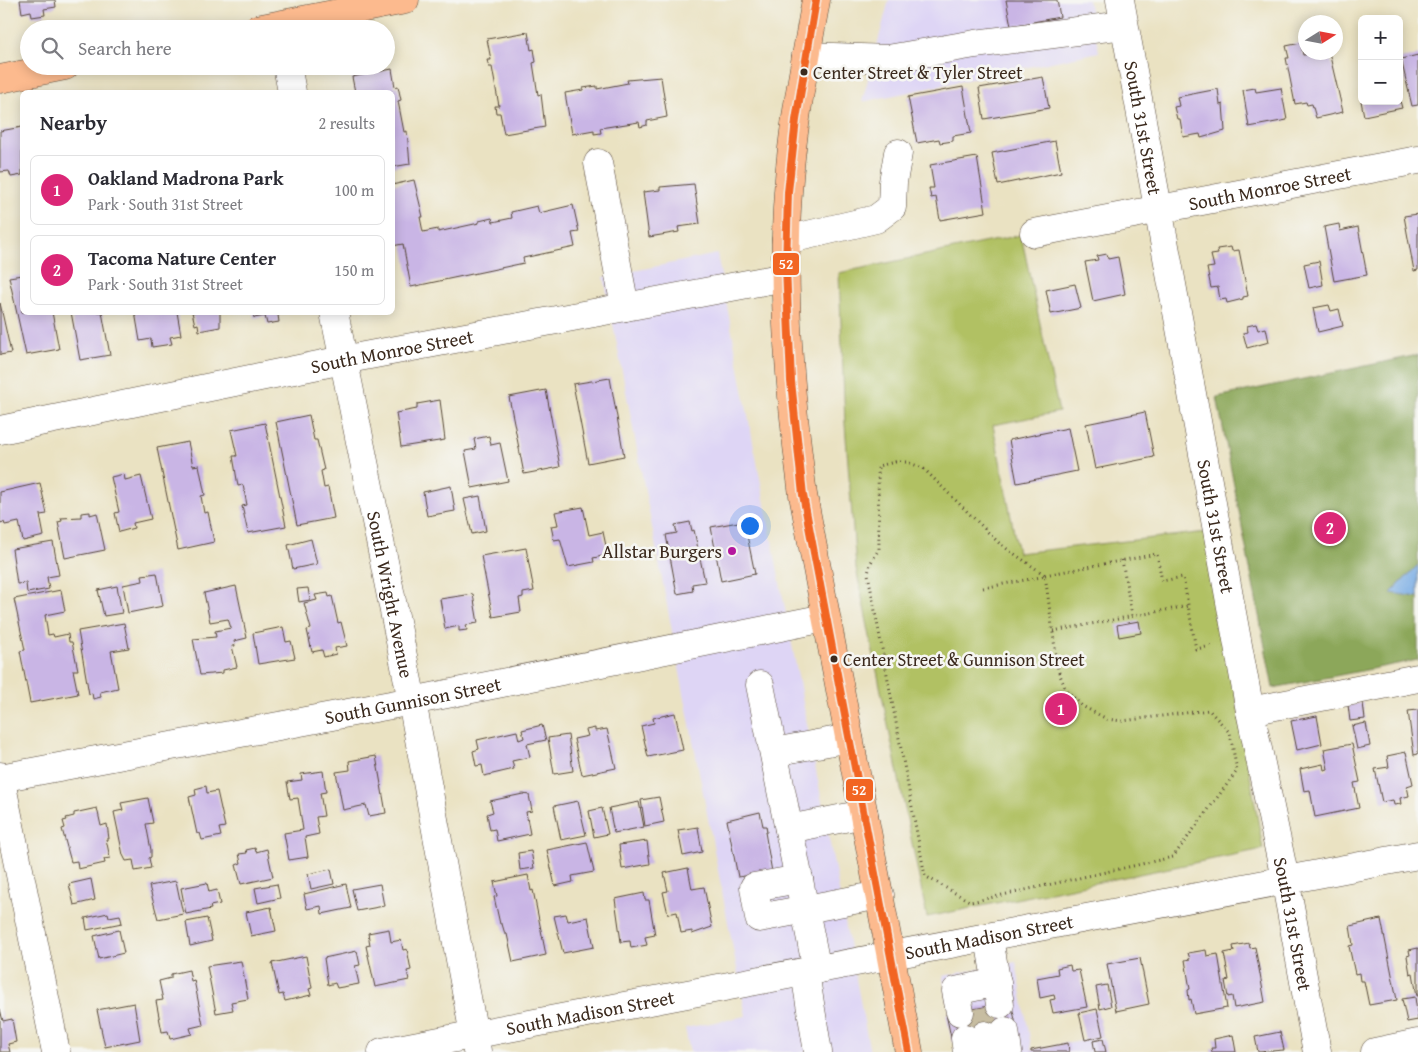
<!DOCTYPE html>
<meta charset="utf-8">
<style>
body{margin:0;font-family:"Gentium Book Plus",serif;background:#f7f7f7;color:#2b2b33}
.controls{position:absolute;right:15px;top:15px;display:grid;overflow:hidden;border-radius:8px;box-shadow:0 2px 12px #0003}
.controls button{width:45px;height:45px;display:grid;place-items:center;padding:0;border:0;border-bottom:1px solid #e1e1e2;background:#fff;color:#2b2b33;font:25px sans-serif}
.compass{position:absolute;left:1298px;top:15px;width:45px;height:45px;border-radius:50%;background:#fff;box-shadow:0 2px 12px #0003;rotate:79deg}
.you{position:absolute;left:749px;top:525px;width:18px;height:18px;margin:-12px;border:4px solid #fff;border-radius:50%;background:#1a73e8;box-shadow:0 0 0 8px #1a73e833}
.badge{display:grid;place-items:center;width:32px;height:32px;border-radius:50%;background:#db2777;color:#fff;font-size:16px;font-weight:700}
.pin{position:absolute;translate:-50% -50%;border:2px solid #fff;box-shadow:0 1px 5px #0006}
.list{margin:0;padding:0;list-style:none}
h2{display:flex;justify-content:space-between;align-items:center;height:65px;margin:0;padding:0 20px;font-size:21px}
h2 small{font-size:16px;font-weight:400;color:#7c7c81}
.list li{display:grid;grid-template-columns:32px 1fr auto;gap:15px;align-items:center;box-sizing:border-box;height:70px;margin:0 10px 10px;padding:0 10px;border:1px solid #e1e1e2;border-radius:8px}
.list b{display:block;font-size:19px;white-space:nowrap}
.list p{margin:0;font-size:16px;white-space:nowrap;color:#7c7c81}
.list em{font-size:16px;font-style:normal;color:#7c7c81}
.icon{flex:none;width:28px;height:28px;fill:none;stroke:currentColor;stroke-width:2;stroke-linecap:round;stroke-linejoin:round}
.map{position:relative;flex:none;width:1418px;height:1052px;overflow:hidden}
.search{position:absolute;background:#fff;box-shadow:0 2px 12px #0003;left:20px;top:20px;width:375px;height:55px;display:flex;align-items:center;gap:12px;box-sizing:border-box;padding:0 18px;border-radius:28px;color:#7c7c81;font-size:19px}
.panel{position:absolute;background:#fff;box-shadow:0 2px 12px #0003;left:20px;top:90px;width:375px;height:225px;border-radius:8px}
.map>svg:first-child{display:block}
</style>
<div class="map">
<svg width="1418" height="1052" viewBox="0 0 1418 1052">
<rect width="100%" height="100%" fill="#f6f6f2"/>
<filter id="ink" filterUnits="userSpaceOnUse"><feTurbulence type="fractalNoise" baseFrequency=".02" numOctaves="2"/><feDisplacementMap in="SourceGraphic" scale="10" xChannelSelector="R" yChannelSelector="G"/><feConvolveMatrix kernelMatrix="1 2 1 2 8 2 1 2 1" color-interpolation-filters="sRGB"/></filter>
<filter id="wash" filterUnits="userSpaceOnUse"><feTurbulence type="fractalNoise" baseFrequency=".0096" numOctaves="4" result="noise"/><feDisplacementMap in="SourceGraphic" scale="20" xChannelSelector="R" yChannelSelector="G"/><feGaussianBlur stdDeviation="1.12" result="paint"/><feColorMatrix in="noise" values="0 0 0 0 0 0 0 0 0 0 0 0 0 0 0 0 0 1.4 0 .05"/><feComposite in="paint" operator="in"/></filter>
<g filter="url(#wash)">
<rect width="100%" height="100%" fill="#eae2c2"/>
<!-- built -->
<path fill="#ded5f5" d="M889 0H1088L1099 52 862 102Z
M717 254 870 1052H690L685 1028 746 1016 604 277Z
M1016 962 1032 1050 1104 1037 1107 1052H957L943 976Z"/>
<!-- green -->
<path fill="#b1c164" stroke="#767641" d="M1021 235 1059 412 993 425 1018 553 1207 532 1263 849 927 917 856 568 845 424 839 273Z"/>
<!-- forest -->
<path fill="#8ca75a" stroke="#64683c" d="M1418 355V565L1392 592 1418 597V660L1273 688 1217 397Z"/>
<!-- water -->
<path fill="#77abe4" stroke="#596a81" d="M1418 565V597L1391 593Z"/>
<g id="blocks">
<!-- building -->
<path fill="#c9b5e5" d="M20 0H55L56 7 44 9 45 15 32 17 31 11 22 13Z
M1006 0H1057L1060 17 1011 26Z
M528 32 531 50 534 49 536 62 533 63 538 95 541 94 545 127 504 134 500 113H496L495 106H499L492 67H489L487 60H491L487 39Z
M1301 43 1303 55 1329 52 1343 112 1316 118 1312 104 1307 105 1306 102 1295 104 1286 58H1289L1286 46Z
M1418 55V105L1412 106 1401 59Z
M392 69 395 87 398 86 401 100 398 101 404 132 407 131 410 164 392 167V92H355L352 77Z
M661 77 667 117 647 121V125L640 127 639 122 600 128 601 133 594 134V130L572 134 565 93 583 90V88L597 86V89L628 83 627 80Z
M1043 77 1049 108 984 119 979 88Z
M963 87 971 133 953 136V141L940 143 939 139 917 143 908 97Z
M1255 88 1256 92 1281 88 1287 120 1249 127 1243 90Z
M1218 89 1220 105 1223 104 1225 131 1201 138 1200 134 1183 137 1180 119H1177L1174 107 1179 106 1177 97Z
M1361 101H1400L1402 108 1364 116Z
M22 127V175L11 177 9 171 0 172V131Z
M1055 141 1061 172 998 185 992 153Z
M977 157 986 212 940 220 936 197 931 198 929 188H934L930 165Z
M414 180 423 217H420L423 232 438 229V232L479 223V221L492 218 493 222 512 218 511 212 537 206 539 213 573 205 579 232 572 233 575 247 523 258 524 263 411 287 403 244 392 246V185Z
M694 184 700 224 678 227 679 232 649 237 643 192 660 190V187Z
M1418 214V270L1414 271 1404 216Z
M1339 224 1340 231 1358 227 1367 275 1334 281 1324 227Z
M1231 247 1232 251 1239 250 1248 296 1243 297V299L1227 303 1226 299 1220 300 1218 287 1211 288 1207 268 1214 267 1211 255 1218 254 1217 249Z
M1107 254 1108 259 1118 257 1125 294 1093 301 1085 262 1098 260 1097 256Z
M1319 261 1323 285 1309 288 1304 264Z
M22 275V312H52L59 349 26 355 9 277Z
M1075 284 1081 308 1051 314 1046 290Z
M0 303 11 353 0 355Z
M1329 305 1331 311 1339 309 1343 326 1318 332 1313 308Z
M71 312H102L110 355 80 360Z
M135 312H177L181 335 170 337 172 344 152 347 151 339 140 341Z
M192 312H220V327L199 331 198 324 195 325Z
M253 312H286V313L278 315 279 322 267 324 265 316 254 318Z
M1256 324 1258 330 1266 328 1269 342 1247 348 1243 333 1248 332 1247 326Z
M610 378 624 456 588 463 573 384Z
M546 390 560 467 524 474 509 397Z
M440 400 445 440 401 447 396 413 417 409V404Z
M1145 412 1154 457 1095 469 1086 424Z
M309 415 314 440H317L324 470 321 471 324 488 328 487 334 518 297 525 276 422Z
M265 423 286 526 248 533 242 506 247 505 243 485 238 486 233 456H237L231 430Z
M1068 428 1077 471 1017 483 1009 440Z
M489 436 491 445 500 443 508 481 472 488 465 451 476 449 474 439Z
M188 442 193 466 199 465 205 495 201 496 204 513 208 512 214 542 178 550 157 448Z
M124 474 125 480 141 476 151 519 133 523 134 528 119 532 115 513 119 512 111 477Z
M40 483 47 514 40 515 44 536 23 541 19 522 5 525 4 522 0 523V492Z
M451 486 455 511 427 516 423 492Z
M480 496 486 531 472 534 464 499Z
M583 507 589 535 603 532 608 555 593 558 594 562 568 567 560 539 554 540 551 526 558 525 555 512Z
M90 512V515L97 513 105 550 65 558 58 522 62 521 61 518 81 517V513Z
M744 521 755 574 721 581 711 527Z
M690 522 692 531 694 530 705 582 692 584 693 591 677 594 666 535 677 533 675 525Z
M311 539 317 564 293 569 288 545Z
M53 542 59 575 47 577 49 589 27 593 26 583 17 584 12 549Z
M526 548 534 591 523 593V597L519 598 521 612 493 617 481 556Z
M157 573 163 606 128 613 123 585 143 581 142 575Z
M117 586 122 613 104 616 98 590Z
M236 586 247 638 234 641 235 646H232L237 667 223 670V673L200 675 193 639 216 637 215 631 231 628 228 619 210 622 204 593Z
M308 588 310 600 299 602 297 589Z
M61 590 65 611 45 615 48 635 53 634 54 637 68 634 69 642H72L78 670H73L78 694 30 703 20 651 25 650 14 599Z
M328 593 329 597 332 596 338 623 341 622 347 646 335 648 336 654 324 657 322 650 312 652 307 630 311 629 304 603 317 600 315 595Z
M473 594 478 623 466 625 467 630 459 631V626L445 629 440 599Z
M1139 621 1141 633 1119 637 1117 625Z
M124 623 129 648 111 651 118 688 100 692 101 697 93 699 92 693 89 694 78 631Z
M283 627 286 642 291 641 295 658 258 664 253 633Z
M1363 703 1365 719 1350 721 1348 705Z
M1418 710V754L1414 755 1408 711Z
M675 713 683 750 648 757 641 726 654 723 653 718Z
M1317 716 1322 744 1297 750 1291 721Z
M1366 723 1370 746 1357 749 1352 726Z
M542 725 546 740 527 744 530 757 512 761 514 769 484 776 482 765 476 766 473 751 479 749 477 740 517 731 519 740 524 738 522 730Z
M595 728V731L607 729 616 768 582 775 574 739 588 736 586 730Z
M568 735 573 771 554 774 548 738Z
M1352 744 1360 782 1354 783 1359 808 1315 817 1310 790 1304 791 1300 769 1323 764 1324 770 1328 769 1324 749Z
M1406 752 1413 784 1407 786 1409 796 1400 798 1401 804 1394 805 1393 800 1382 802 1375 769 1389 767 1387 756Z
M376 756 386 813 369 816 366 805 343 810 336 772 350 770 349 761Z
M323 771 326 792 320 793 324 816 316 817 319 834 305 837 308 857 289 860 284 833 303 830 298 798 290 799 287 782 302 780 301 774Z
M206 786 207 793 217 791 225 827 219 828 221 836 202 840 200 833 197 834 189 797 196 795 195 789Z
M523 794 529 795 532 811 526 812 530 834 497 841 495 829 490 830 487 814 493 812 490 801Z
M659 797 664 822 645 826 641 800Z
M148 798 153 823 146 824 151 850V857L149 858 151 868 135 871 133 860 126 861 123 855 114 812 123 810 121 803Z
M578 801 586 835 561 840 554 806Z
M639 802 644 827 614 833 609 808Z
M97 808 101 826 107 824 109 839H106L110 858 104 859 105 863 78 869 77 861 71 862 62 829 65 828 63 821 67 820 66 818 74 816V813Z
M602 808 608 834 594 837 589 811Z
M760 812 763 826H766L767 832H765L772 872 738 877 727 820Z
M698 827 702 852 683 856 678 830Z
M647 841 650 864 622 869 619 845Z
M587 842 594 872 572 876 573 882 555 886 547 850Z
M255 848 256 852 267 849 273 877 241 884 236 865 241 863 239 854 247 853 246 850Z
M531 851 534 868 520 870 518 853Z
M688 868 692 889 704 887 712 927 692 934V931L681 933 677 912 668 914 663 892 668 891 664 873Z
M331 869 334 884 311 889 308 874Z
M528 875 531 891 533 890 546 955 513 962 507 934H505L502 924H500L494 897 497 896 494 882Z
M91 879 95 900 74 905 69 884Z
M176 881 183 914 158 919 149 886Z
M207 883 209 892 217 890 220 904 210 906 211 909 186 914 181 888Z
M277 884 280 898 258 903 255 888Z
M346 884 351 908 322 914 321 906 307 909 304 894Z
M380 884 384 906 357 911 352 889Z
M644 893 645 900H649L655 935 645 937 647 945 631 948 630 941 621 942 615 899Z
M271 907 276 931 251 936 246 912Z
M108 913 109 917 120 915 122 923 87 930 85 918Z
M566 914 568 921 588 917 594 947 563 953 554 916Z
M207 918 212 941 190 946 186 922Z
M1381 919 1397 1000 1369 1005 1364 981H1360L1359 973 1355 974 1349 946 1353 945 1350 926Z
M389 929 391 942 401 940 403 950 407 949 411 970 407 971 409 980 375 987 366 946 370 945 368 933Z
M119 930 124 953 99 959 94 936Z
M1249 943 1250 948 1255 947 1265 1002 1234 1008 1232 996 1228 997 1225 981 1229 980 1224 953 1234 951 1233 946Z
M1418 948V996H1417L1413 973 1410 974 1407 956 1410 955 1409 950Z
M1206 950 1207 956 1218 954 1227 1008 1194 1014 1191 999 1189 1000 1188 990 1190 989 1185 960 1190 959 1188 953Z
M357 951 360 965 355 966 359 984 337 988 335 983 328 985 324 958Z
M306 956 312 988 309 989 311 995 285 1001 283 994 279 995 272 963Z
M1140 958 1149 1004 1116 1011 1107 964Z
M241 961 248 999 231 1002 233 1010 216 1013 207 966Z
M1070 965 1071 971 1079 970 1087 1007 1053 1013 1050 1000 1055 999 1054 995 1040 998 1037 978 1058 974 1057 968Z
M189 970 191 981 194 980 203 1025 190 1028 192 1034 170 1039 168 1031 162 1032 156 1001 163 1000 159 981 171 978V974Z
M1107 985 1111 1006 1100 1009 1096 987Z
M1415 997 1418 1020 1407 1022 1402 999Z
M1011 1002 1017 1029 952 1042 946 1014Z
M134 1003 140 1040 105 1047 97 1010Z
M0 1009 3 1021 12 1019 16 1042 8 1044 10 1052H0Z
M1097 1009 1103 1036 1085 1040 1079 1013Z
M1280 1032 1284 1050 1258 1052 1255 1037Z
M1233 1035 1236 1052H1212L1211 1048H1215L1214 1039Z
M1103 1039 1106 1052H1095L1093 1041Z
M1068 1043 1069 1052H1031V1050Z"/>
</g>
</g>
<g filter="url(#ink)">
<use href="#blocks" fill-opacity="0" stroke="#554637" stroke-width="1"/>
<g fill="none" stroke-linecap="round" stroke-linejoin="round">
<!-- minor-tunnel -->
<path stroke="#c7bda1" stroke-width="28" stroke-dasharray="28 14" stroke-linecap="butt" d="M980 1008 985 1035"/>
<!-- minor casing -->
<g stroke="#554637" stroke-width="29">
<g id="minor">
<path id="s1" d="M1120 0 1250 711 1285 879 1317 1052"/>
<path d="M806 56 888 59 975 44 1124 25"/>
<path d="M287 66 292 92"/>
<path d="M598 163 625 307"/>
<path id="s2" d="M1034 233 1418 160"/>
<path d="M786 240 876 219 892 207 893 182 898 153"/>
<path id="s3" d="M334 312 412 701 477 1051"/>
<path id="s4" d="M0 430 343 360 785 277"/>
<path d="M760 685 817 970"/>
<path d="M1250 711 1418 678"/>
<path d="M774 752 849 738"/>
<path d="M0 776 56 1052"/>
<path id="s5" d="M0 778 412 701 825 618"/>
<path d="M789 829 864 814"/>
<path d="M799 879 754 887 759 918 880 895"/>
<path d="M989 938 1000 1004"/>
<path d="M805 973 818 1052"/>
<path d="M960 1012 956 991 997 982"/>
<path d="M1005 1031 1008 1052"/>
<path d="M985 1035 988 1052"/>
<path d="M965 1038 967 1052"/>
<path id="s6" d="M382 1052 1418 855"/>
<path d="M1375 1052 1418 1043"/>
</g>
</g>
<!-- major casing -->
<g stroke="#554637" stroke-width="29">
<path id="major" d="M816 0C805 63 792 128 788 192 781 293 790 394 803 495L909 1052
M257 29 405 0
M0 79 65 66"/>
</g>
<!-- path -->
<path stroke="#554637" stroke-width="3" stroke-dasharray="1 4" stroke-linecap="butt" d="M895 462H907L923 468 1000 544 1045 575 1058 670 1066 690 1082 706 1107 719 1122 721 1209 710 1230 733 1237 771 1173 857 971 902 925 876 868 574 870 564 879 549 878 466Z
M1122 560 1132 616
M1045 575 1157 554 1162 581 1183 577 1196 649 1212 646
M983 588 1046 576
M1053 631 1188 606"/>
<!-- minor -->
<use href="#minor" stroke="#fff" stroke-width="28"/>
<!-- major -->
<use href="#major" stroke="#fcba8e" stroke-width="28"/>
<!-- bus-1 casing -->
<g stroke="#f6f6f2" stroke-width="11">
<path id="bus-1" d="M816 0 796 120 788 192 786 268 791 381 803 495 909 1052"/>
</g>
<!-- bus-1 -->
<use href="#bus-1" stroke="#f26522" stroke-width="8"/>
</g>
</g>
<!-- markers -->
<g fill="#3b2a1e" stroke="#f6f6f2" stroke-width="2">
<circle cx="804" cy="72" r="4.5"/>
<circle cx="834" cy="659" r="4.5"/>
</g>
<circle fill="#b5179e" stroke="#f6f6f2" stroke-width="2" cx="732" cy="551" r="5"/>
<g text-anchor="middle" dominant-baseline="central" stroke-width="5" stroke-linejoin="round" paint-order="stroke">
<!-- bus labels -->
<g font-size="18" fill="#3b2a1e" stroke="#f6f6f2" text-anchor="start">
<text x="813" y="72">Center Street &amp; Tyler Street</text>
<text x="843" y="659">Center Street &amp; Gunnison Street</text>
</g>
<!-- street labels -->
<g font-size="19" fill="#3b2a1e" stroke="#f6f6f2">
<text stroke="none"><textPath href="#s1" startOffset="130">South 31st Street</textPath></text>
<text stroke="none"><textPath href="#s2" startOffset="240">South Monroe Street</textPath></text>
<text stroke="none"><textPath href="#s4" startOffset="400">South Monroe Street</textPath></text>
<text stroke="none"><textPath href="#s1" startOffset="535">South 31st Street</textPath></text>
<text stroke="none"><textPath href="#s3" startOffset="288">South Wright Avenue</textPath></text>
<text stroke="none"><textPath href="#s5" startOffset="420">South Gunnison Street</textPath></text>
<text stroke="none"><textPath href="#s1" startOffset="940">South 31st Street</textPath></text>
<text stroke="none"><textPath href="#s6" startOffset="618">South Madison Street</textPath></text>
<text stroke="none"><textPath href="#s6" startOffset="212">South Madison Street</textPath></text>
</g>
<!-- poi labels -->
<g font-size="19" fill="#3b2a1e" stroke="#f6f6f2" text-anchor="end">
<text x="722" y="551">Allstar Burgers</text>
</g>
</g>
<g stroke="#f6f6f2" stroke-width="2">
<rect x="772" y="252" width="28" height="24" rx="5" fill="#f26522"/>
<rect x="845" y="778" width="29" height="24" rx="5" fill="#f26522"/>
</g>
<g font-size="14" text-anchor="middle" font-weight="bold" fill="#fff">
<text x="786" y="269">52</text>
<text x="859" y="795">52</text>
</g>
</svg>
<div class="controls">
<button>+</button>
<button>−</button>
</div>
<svg class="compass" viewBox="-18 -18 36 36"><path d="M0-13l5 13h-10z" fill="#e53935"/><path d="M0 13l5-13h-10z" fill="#7c7c81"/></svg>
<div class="you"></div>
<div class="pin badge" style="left:1061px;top:709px">1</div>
<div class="pin badge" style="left:1330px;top:528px">2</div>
<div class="search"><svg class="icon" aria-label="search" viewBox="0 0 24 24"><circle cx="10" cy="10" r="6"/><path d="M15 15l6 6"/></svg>Search here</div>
<section class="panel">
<h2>Nearby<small>2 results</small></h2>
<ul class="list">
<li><span class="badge">1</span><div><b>Oakland Madrona Park</b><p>Park · South 31st Street</p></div><em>100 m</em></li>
<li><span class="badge">2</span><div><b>Tacoma Nature Center</b><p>Park · South 31st Street</p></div><em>150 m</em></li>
</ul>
</section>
</div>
